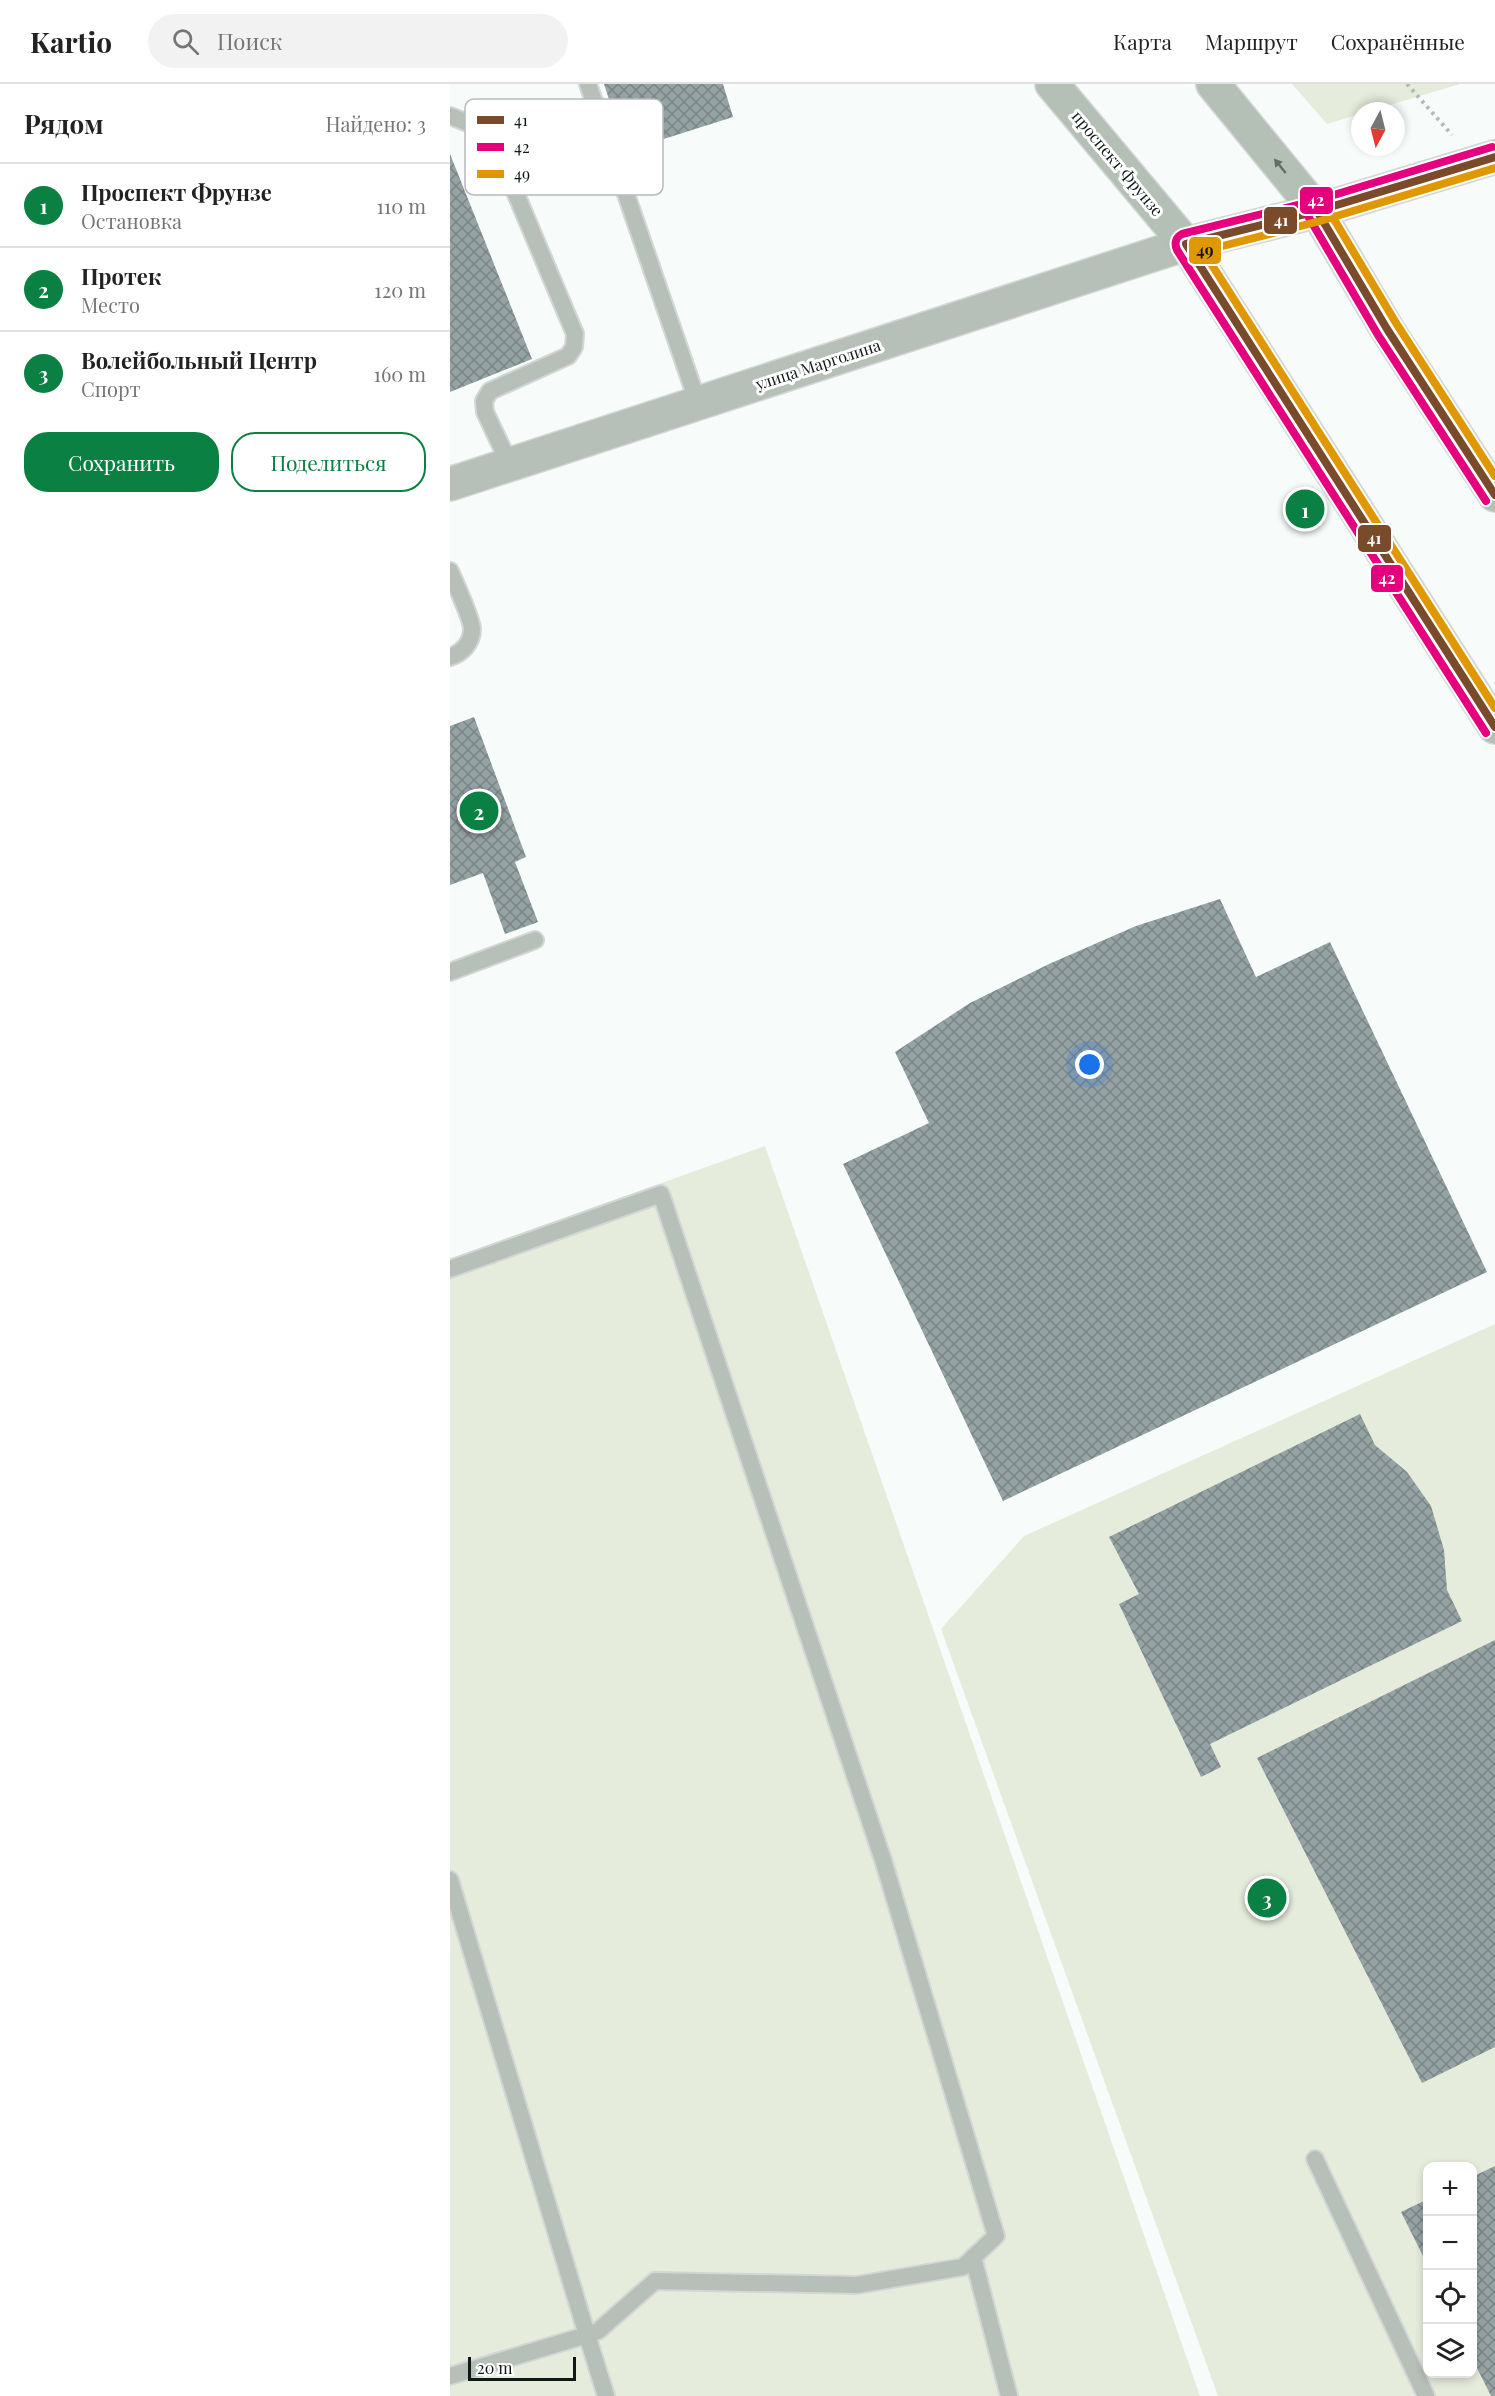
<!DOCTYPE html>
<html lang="ru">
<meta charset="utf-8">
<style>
body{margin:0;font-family:"Playfair Display",serif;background:#f2f2f2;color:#222}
.controls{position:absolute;right:18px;bottom:18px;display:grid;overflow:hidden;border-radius:12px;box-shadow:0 3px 9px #0003}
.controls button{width:54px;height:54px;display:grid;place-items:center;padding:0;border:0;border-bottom:2px solid #e0e0e0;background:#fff;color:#222;font:30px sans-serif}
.compass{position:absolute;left:901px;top:18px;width:54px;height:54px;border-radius:50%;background:#fff;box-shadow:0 3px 9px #0003;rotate:187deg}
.scale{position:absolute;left:18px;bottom:15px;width:108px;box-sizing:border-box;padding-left:6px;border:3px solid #0c1916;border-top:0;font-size:16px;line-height:21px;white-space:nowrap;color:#0c1916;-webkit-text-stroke:4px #fff;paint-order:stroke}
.you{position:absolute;left:640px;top:981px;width:21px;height:21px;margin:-15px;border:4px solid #fff;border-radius:50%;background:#1a73e8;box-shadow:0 0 0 9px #1a73e833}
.badge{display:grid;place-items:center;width:39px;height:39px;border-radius:50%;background:#0b8043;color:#fff;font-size:20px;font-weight:700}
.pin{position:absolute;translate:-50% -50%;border:3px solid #fff;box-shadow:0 2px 6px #0006}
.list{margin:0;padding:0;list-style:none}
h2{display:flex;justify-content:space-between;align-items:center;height:78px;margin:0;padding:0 24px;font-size:26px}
h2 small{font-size:20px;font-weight:400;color:#767676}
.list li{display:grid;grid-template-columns:39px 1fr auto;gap:18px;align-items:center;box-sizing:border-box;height:84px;padding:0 24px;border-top:2px solid #e0e0e0}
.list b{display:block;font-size:22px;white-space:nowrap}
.list p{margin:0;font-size:20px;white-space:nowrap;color:#767676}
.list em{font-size:20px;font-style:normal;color:#767676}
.actions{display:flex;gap:12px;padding:18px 24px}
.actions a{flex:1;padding:14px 0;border:2px solid #0b8043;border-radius:24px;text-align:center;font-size:21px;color:#0b8043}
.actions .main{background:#0b8043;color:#fff}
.icon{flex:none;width:33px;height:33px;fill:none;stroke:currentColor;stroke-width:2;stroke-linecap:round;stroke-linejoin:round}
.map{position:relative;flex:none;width:1045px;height:2312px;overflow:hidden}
header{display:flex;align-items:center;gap:36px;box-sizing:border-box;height:84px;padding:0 30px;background:#fff;border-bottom:2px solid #e0e0e0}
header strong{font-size:28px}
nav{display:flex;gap:33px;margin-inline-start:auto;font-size:21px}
.search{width:420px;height:54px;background:#f2f2f2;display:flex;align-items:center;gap:15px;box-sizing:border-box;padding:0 21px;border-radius:33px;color:#767676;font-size:22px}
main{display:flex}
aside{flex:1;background:#fff}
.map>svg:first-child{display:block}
</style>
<header>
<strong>Kartio</strong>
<div class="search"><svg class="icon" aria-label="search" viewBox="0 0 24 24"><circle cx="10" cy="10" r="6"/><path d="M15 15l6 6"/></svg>Поиск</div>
<nav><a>Карта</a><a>Маршрут</a><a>Сохранённые</a></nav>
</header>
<main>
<aside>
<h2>Рядом<small>Найдено: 3</small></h2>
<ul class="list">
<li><span class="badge">1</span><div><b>Проспект Фрунзе</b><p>Остановка</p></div><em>110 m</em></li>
<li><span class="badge">2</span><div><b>Протек</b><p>Место</p></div><em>120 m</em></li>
<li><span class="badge">3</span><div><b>Волейбольный Центр</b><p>Спорт</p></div><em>160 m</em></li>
</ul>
<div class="actions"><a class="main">Сохранить</a><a>Поделиться</a></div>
</aside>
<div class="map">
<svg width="1045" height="2312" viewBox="0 0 1045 2312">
<defs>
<pattern id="building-cross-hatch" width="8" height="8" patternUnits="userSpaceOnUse" patternTransform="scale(1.5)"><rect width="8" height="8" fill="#96a3a5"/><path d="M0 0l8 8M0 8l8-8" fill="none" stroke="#798485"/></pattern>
</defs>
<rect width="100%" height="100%" fill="#f7fcfb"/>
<!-- green -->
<path fill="#e6ecdc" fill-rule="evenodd" d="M842 0H1010L920 27H910V30L877 40Z
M315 1062 750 2312H0V1175Z
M1045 1240V2312H768L491 1545 574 1452ZM978 2082H1022V2290H978Z"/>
<!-- building -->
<path fill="url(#building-cross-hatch)" d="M154 0H273L283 33 176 67Z
M0 70 82 275 0 308Z
M24 633 76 773 65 778 88 838 55 850 33 789 0 801V642Z
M770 815 806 893 880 858 1037 1188 553 1417 393 1080 479 1039 445 968 520 919 599 880 686 842Z
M910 1330 925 1361 957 1388 981 1422 994 1466 997 1506 1012 1537 760 1660 771 1683 751 1693 669 1520 689 1510 659 1453Z
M1045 1556V1963L972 1999 807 1674Z
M1045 2082V2312H1041L1022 2274V2093Z
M978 2115V2182L951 2128Z"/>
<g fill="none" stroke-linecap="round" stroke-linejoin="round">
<!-- service casing -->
<g stroke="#d2d7d6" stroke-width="20">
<path id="service" d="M138 0 248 319
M0 32 23 41 47 65 125 250 124 263 118 272 40 307 34 317 35 328 60 381
M0 487C5 499 22 535 22 545 22 559 12 569 0 573
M0 888 85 856
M0 1185 211 1110 434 1779 546 2152 513 2183 407 2201 205 2197 148 2247 137 2251 156 2312
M0 1796 137 2251 0 2292
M865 2075 976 2312
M523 2173 559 2312"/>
</g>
<!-- tertiary casing -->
<g stroke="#d2d7d6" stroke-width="36">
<path id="tertiary" d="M0 400 736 160 867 127 1045 73"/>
</g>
<!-- secondary casing -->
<g stroke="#d2d7d6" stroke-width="36">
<path id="secondary" d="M602 0 736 160 1045 643
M763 0 867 127 937 245 1045 411"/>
</g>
<!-- path -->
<path stroke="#b2bab5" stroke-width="4" stroke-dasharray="3 4.5" stroke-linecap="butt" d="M957 0 1002 51"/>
<!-- service -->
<use href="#service" stroke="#b6c0b8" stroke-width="16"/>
<!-- tertiary -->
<use href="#tertiary" stroke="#b6c0b8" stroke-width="33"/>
<!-- secondary -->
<use href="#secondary" stroke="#b4c0b6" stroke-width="33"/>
<!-- bus-1 casing -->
<g stroke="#fff" stroke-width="12">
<path id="bus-1" d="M1045 73 867 127 736 160 1045 643
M867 127 937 245 1045 411"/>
</g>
<!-- bus-2 casing -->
<g stroke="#fff" stroke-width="12">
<path id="bus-2" d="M858 132 928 251 1036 417
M1036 649 727 166C724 159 726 153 732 150L864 117 1042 63"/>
</g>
<!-- bus-3 casing -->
<g stroke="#fff" stroke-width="12">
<path id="bus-3" d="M1045 84 870 137 753 167 1045 624
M876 122 946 239 1045 392"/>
</g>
<!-- bus-1 -->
<use href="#bus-1" stroke="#7a4b2a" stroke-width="8"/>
<!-- bus-2 -->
<use href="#bus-2" stroke="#e5007d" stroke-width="8"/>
<!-- bus-3 -->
<use href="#bus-3" stroke="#e09802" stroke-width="8"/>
</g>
<!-- one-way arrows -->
<defs><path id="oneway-solid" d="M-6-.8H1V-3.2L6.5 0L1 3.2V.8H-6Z" transform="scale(1.5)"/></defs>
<use fill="#606c66" href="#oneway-solid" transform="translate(830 82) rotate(-129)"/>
<g text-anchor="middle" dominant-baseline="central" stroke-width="6" stroke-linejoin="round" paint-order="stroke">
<!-- street labels -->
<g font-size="16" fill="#0c1916" stroke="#fff">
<text transform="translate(668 79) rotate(50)">проспект Фрунзе</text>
<text transform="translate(368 280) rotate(-18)">улица Марголина</text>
</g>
</g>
<!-- legend -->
<rect x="15" y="15" width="198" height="96" rx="9" fill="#fff" stroke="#b6bab9" stroke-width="1.5"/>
<rect x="27" y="32" width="27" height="8" fill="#7a4b2a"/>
<rect x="27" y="59" width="27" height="8" fill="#e5007d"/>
<rect x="27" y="86" width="27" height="8" fill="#e09802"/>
<g font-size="16" fill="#0c1916">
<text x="64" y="42">41</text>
<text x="64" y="69">42</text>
<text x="64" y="96">49</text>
</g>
<g stroke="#fff" stroke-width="2">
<rect x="849" y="102" width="35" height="29" rx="6" fill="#e5007d"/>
<rect x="813" y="122" width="35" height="29" rx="6" fill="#7a4b2a"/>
<rect x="738" y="152" width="34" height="29" rx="6" fill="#e09802"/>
<rect x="907" y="440" width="35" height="29" rx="6" fill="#7a4b2a"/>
<rect x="920" y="480" width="34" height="29" rx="6" fill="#e5007d"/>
</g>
<g font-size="16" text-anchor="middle" font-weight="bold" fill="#fff">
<text x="866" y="122">42</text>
<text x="831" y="142">41</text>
<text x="924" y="460">41</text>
<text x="937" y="500">42</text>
</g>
<g font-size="16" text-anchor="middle" font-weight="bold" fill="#111">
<text x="755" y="172">49</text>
</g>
</svg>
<div class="controls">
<button>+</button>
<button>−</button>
<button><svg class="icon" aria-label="locate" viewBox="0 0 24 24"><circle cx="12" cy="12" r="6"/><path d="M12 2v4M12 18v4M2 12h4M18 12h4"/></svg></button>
<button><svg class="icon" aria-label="layers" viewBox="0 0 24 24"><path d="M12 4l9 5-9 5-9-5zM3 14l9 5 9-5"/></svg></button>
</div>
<svg class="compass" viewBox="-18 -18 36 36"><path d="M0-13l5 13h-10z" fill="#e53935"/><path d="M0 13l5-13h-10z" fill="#767676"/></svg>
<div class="scale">20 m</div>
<div class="you"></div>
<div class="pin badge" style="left:855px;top:425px">1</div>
<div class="pin badge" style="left:29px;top:727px">2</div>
<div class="pin badge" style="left:817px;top:1814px">3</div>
</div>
</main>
